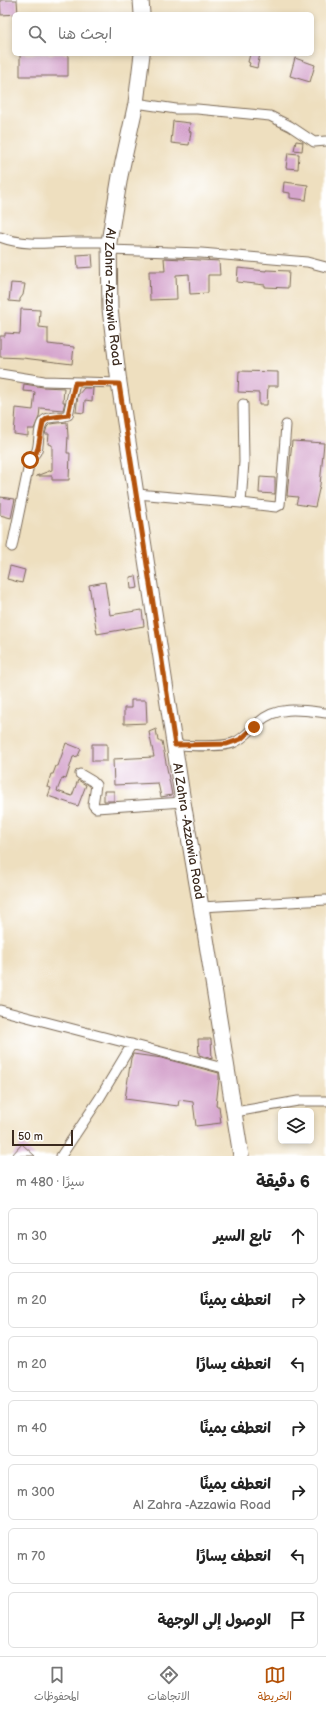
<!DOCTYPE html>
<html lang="ar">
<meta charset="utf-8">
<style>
body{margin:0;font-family:"Balsamiq Sans","Playpen Sans Arabic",sans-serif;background:#f6f6f6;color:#222;direction:rtl}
.controls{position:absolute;right:12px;bottom:12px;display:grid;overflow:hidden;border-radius:6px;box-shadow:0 2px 6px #0003}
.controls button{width:36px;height:36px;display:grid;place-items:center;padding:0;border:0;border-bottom:1px solid #e0e0e0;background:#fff;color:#222;font:20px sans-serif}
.scale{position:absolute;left:12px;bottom:10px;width:61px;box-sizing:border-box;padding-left:4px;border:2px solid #3b2a1e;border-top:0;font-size:11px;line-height:14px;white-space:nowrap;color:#3b2a1e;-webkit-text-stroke:3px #fff;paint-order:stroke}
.stop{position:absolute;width:12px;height:12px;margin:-9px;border:3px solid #b45309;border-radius:50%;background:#fff}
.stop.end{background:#b45309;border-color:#fff;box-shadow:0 1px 4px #0008}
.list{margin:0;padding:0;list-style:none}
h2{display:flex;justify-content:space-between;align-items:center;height:52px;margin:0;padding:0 16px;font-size:17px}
h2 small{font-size:13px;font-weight:400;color:#767676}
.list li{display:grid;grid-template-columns:26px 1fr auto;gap:12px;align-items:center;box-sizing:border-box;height:56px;margin:0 8px 8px;padding:0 8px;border:1px solid #e0e0e0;border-radius:6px}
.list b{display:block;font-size:15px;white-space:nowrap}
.list p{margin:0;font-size:13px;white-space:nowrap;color:#767676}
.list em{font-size:13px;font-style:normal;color:#767676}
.icon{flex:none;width:22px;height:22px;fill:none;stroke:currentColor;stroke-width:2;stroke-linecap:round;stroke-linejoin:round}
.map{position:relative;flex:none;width:326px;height:1156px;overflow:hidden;direction:ltr}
.search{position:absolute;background:#fff;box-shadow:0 2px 6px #0003;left:12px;right:12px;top:12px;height:44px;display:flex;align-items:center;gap:10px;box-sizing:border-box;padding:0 14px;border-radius:6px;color:#767676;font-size:15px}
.sheet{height:500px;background:#fff}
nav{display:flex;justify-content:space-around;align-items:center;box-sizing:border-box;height:56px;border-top:1px solid #e0e0e0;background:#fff;font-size:11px;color:#767676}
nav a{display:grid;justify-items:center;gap:2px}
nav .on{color:#b45309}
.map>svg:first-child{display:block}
</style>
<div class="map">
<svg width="326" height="1156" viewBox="0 0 326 1156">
<rect width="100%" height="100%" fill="#fff"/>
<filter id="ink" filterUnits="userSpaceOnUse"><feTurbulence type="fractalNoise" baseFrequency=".025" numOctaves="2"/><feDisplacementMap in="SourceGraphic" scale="8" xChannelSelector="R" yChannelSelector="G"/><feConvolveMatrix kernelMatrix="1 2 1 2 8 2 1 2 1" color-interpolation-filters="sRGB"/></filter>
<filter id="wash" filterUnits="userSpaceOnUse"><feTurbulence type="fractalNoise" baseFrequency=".012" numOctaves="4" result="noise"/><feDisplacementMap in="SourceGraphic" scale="16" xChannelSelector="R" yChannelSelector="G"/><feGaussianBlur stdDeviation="0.9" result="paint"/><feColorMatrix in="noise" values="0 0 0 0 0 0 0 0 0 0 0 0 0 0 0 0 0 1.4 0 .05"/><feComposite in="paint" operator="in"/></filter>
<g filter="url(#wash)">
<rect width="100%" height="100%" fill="#eedfbf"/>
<g id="blocks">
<!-- building -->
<path fill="#d5a5cd" d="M0 0H17L18 14 1 15Z
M20 54H68V76H20Z
M250 54H260L257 68 249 66 250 63 248 62Z
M295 58 315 65 310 82 290 76Z
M173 121 190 123 189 131 191 132 189 145 171 143Z
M296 141 303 142 302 151 294 150Z
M288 153 299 154 298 169 286 168Z
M284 182 308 185 306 200 290 198V193L283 192Z
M92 254 93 267 78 268 77 255Z
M164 258 219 261 220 275H208V293L190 294 189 274 176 275 177 299 150 300 149 271H165Z
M238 268 266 271V270L289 271 288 288 265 287V285L237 282Z
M11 283 25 284 23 295 20 299V302L9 301Z
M21 309 40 310 39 327 48 328V344L74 347 72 364 23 358 0 357V336H5V333L20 334Z
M239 371 278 372V386H268L267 405H259V393L238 392Z
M24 384 43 387 64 388 63 402H65L63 410 40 408 39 417 34 429H28V436L14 434 16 408 33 410 35 392 23 391Z
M84 388H93L92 401 85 400 84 413 76 412 78 395Z
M67 422 68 436 67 453H70L69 480H52V476H36L52 470V445L48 444 49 434H45L47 427 50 424Z
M292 441 324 443 320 485 315 507 296 504 298 497 287 496Z
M260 477 275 478V494L259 493Z
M0 497 15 499 11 518 0 515Z
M10 566 25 570 22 583 7 579Z
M136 576 138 588 131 589 130 577Z
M105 582 110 615 142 610 144 626 97 634 89 585Z
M131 700H146L147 723 124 724V708H131Z
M156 729 158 741H162L172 795 161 797 158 783 114 785 113 759 154 757 149 732Z
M66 743 81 749 78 756 73 757 66 779 62 778 57 791 72 796 78 780 86 785 78 806 48 796 51 788 47 787 51 774H53L56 766H58Z
M92 744H107V761H92Z
M104 791H114V801H104Z
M198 1039H211L212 1059 199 1055Z
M133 1054 162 1058 219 1073V1079L216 1106H219L221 1123 196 1126 193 1102 179 1100 178 1106 125 1099 131 1058Z
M22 1144 35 1156H11Z"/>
</g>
</g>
<g filter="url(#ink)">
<use href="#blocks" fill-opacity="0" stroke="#7a6956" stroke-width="1"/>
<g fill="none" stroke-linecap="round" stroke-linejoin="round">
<!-- minor casing -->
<g stroke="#7a6956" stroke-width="11">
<path id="minor" d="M136 103 176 109H197L270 116 290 126 314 142 326 141
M0 237C24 246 47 243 72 242 84 242 97 242 109 242
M109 250 201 253 307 262 326 267
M0 374 44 381 119 383
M137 494 241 503 244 462 243 404
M241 503 276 507 280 505 286 425
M12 547 30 460C32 456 36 454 37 450 40 441 37 424 46 419 53 416 61 418 68 415L75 383
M175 745C190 745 219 748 233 743 244 739 250 730 259 722 277 705 303 710 326 713
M80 774 92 781 96 785 93 805 96 808 183 802
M201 907 326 900
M0 1010 227 1069
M235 1112 298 1101H326
M61 1156 99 1099 132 1044"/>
</g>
<!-- primary casing -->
<g stroke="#7a6956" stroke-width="17">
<g id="primary">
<path d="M141 0 142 14"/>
<path id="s1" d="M142 54 136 103 120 176 109 242 110 309 119 383 183 802 201 907 241 1156"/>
</g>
</g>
<!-- minor -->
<use href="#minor" stroke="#fff" stroke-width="9"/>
<!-- primary -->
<use href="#primary" stroke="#fff" stroke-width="15"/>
</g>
</g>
<g fill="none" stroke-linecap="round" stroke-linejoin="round" filter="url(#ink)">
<!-- route -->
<path stroke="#b45309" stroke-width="5" d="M30 460 36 453 38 448 43 422 48 418 68 415 75 383 119 384 175 745 227 744 241 739 254 727"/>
</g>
<g text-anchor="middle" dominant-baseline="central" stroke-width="3" stroke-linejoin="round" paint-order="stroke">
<!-- street labels -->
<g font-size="13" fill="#3b2a1e" stroke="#fff">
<text stroke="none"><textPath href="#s1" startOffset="246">Al Zahra -Azzawia Road</textPath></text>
<text stroke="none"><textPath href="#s1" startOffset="786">Al Zahra -Azzawia Road</textPath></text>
</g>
</g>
</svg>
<div class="controls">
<button><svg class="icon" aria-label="layers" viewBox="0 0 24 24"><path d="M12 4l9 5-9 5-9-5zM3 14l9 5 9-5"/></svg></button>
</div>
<div class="scale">50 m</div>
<div class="stop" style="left:30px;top:460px"></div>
<div class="stop end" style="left:254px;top:727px"></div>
<div class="search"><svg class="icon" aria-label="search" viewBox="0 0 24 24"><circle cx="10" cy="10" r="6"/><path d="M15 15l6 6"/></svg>ابحث هنا</div>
</div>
<section class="sheet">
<h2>6 دقيقة<small>سيرًا · 480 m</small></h2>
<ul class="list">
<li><svg class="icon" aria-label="ahead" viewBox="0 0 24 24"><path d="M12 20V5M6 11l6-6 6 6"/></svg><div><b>تابع السير</b></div><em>30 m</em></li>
<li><svg class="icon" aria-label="right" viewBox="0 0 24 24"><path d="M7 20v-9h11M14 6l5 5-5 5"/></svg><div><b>انعطف يمينًا</b></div><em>20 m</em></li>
<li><svg class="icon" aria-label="left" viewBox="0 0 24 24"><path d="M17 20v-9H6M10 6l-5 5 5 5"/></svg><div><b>انعطف يسارًا</b></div><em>20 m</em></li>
<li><svg class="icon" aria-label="right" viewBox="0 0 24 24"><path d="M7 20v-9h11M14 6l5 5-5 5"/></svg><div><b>انعطف يمينًا</b></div><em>40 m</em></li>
<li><svg class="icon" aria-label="right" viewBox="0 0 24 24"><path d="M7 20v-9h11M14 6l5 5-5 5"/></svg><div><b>انعطف يمينًا</b><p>Al Zahra -Azzawia Road</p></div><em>300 m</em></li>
<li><svg class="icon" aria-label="left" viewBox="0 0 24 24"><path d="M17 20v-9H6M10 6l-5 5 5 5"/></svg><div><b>انعطف يسارًا</b></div><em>70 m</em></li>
<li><svg class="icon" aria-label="arrive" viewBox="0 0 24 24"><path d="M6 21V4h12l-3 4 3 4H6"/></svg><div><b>الوصول إلى الوجهة</b></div></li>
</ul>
</section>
<nav>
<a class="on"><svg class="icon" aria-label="map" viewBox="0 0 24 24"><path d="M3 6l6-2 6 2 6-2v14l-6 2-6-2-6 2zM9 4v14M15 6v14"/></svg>الخريطة</a>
<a><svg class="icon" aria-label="directions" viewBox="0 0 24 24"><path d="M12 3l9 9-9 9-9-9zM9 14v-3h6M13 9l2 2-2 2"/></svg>الاتجاهات</a>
<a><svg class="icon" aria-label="saved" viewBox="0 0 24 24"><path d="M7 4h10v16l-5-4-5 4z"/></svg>المحفوظات</a>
</nav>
